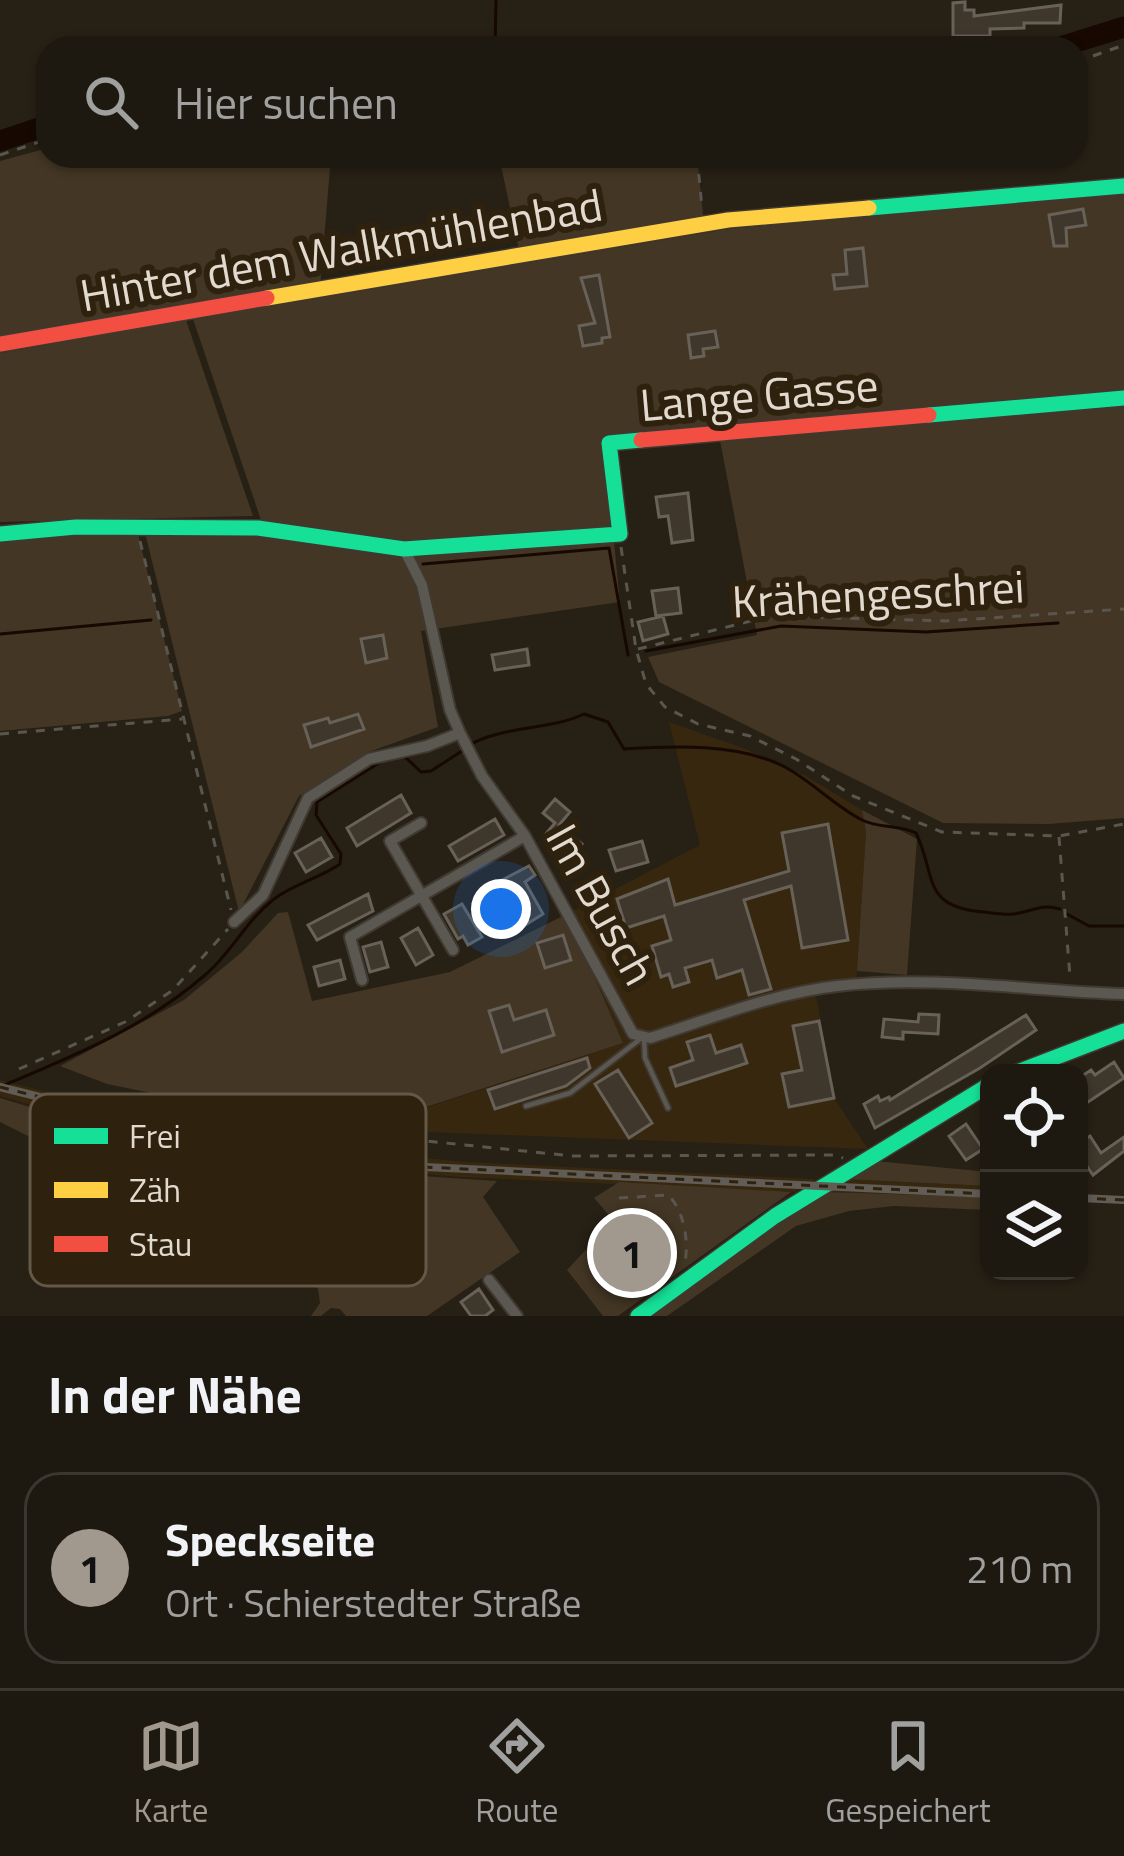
<!DOCTYPE html>
<html lang="de">
<meta charset="utf-8">
<style>
body{margin:0;font-family:"Titillium Web",sans-serif;background:#2a251e;color:#f1f3f6}
.controls{position:absolute;right:36px;bottom:36px;display:grid;overflow:hidden;border-radius:24px;box-shadow:0 3px 9px #0004}
.controls button{width:108px;height:108px;display:grid;place-items:center;padding:0;border:0;border-bottom:3px solid #3b3730;background:#1d1810;color:#f1f3f6;font:60px sans-serif}
.you{position:absolute;left:501px;top:909px;width:42px;height:42px;margin:-30px;border:9px solid #fff;border-radius:50%;background:#1a73e8;box-shadow:0 0 0 18px #1a73e833}
.badge{display:grid;place-items:center;width:78px;height:78px;border-radius:50%;background:#a1998e;color:#111;font-size:39px;font-weight:700}
.pin{position:absolute;translate:-50% -50%;border:6px solid #fff;box-shadow:0 3px 12px #0006}
.list{margin:0;padding:0;list-style:none}
h2{display:flex;justify-content:space-between;align-items:center;height:156px;margin:0;padding:0 48px;font-size:51px}
h2 small{font-size:39px;font-weight:400;color:#a0a09f}
.list li{display:grid;grid-template-columns:78px 1fr auto;gap:36px;align-items:center;box-sizing:border-box;height:192px;margin:0 24px 24px;padding:0 24px;border:3px solid #3b3730;border-radius:36px}
.list b{display:block;font-size:45px;white-space:nowrap}
.list p{margin:0;font-size:39px;white-space:nowrap;color:#a0a09f}
.list em{font-size:39px;font-style:normal;color:#a0a09f}
.icon{flex:none;width:66px;height:66px;fill:none;stroke:currentColor;stroke-width:2;stroke-linecap:round;stroke-linejoin:round}
.map{position:relative;flex:none;width:1124px;height:1316px;overflow:hidden}
.search{position:absolute;background:#1d1810;box-shadow:0 3px 9px #0004;left:36px;right:36px;top:36px;height:132px;display:flex;align-items:center;gap:30px;box-sizing:border-box;padding:0 42px;border-radius:36px;color:#a0a09f;font-size:45px}
.sheet{height:372px;background:#1d1810}
nav{display:flex;justify-content:space-around;align-items:center;box-sizing:border-box;height:168px;border-top:3px solid #3b3730;background:#1d1810;font-size:33px;color:#a0a09f}
nav a{display:grid;justify-items:center;gap:6px}
nav .on{color:#a1998e}
.map>svg:first-child{display:block}
</style>
<div class="map">
<svg width="1124" height="1316" viewBox="0 0 1124 1316">
<rect width="100%" height="100%" fill="#272015"/>
<!-- built -->
<path fill="#37270f" d="M669 722 743 748 806 776 862 810 866 832 856 986 812 992 817 1000 834 1098 868 1149 376 1130 383 1122 623 1043 567 914 700 845Z
M0 1080 238 1140 466 1162 816 1179 795 1192 460 1177 358 1168 231 1153 134 1135 0 1096Z
M843 1179 989 1186V1197L825 1192Z"/>
<!-- green -->
<path fill="#433624" d="M48 148V156H331L320 289 0 344V161Z
M499 156H697L704 224 520 255Z
M1124 194V818L1049 824 943 823 659 682 648 657 757 635 718 430 604 441 620 602 421 631 438 727 369 752 299 796 239 912 145 533 265 532 193 319 728 229Z
M186 320 253 516 0 522V353Z
M136 526 182 711 168 716 0 731V534Z
M862 810 917 839 907 975 857 971 866 832Z
M288 912 312 1001 450 972 567 914 623 1043 383 1121 376 1130 346 1133 107 1084 60 1066 184 1000 242 952 278 913Z
M0 1098C47 1112 94 1128 142 1138 259 1164 378 1174 497 1181L483 1197 520 1252 427 1316H346L340 1309 331 1308 321 1316H311L320 1303 318 1289 260 1210 240 1190 196 1176 90 1167 0 1122Z
M875 1161 989 1172V1186L843 1179Z
M619 1182 791 1192 618 1316H603L567 1270 613 1220 594 1198Z
M825 1192 989 1197V1210L894 1206 849 1211 796 1226 667 1316H647L680 1289Z"/>
<g fill="none" stroke-linecap="round" stroke-linejoin="round">
<!-- stream -->
<path stroke="#170902" stroke-width="3" d="M495 48 496 0
M423 564 609 548 628 655
M0 634 151 620
M646 651 781 626 926 632 1058 623
M469 745C505 725 548 731 584 714L608 722 624 749C675 746 736 743 783 766 812 781 833 805 862 820 880 829 898 824 916 833 937 877 921 907 984 912 993 913 1004 915 1013 914 1032 912 1040 903 1060 909
M402 754 421 772 431 771 462 751
M1067 914 1089 926H1124
M0 1087C73 1056 144 1028 205 975 231 953 246 921 274 899 294 884 320 878 340 864L341 854 316 815 317 802 382 761"/>
<!-- river -->
<path stroke="#170902" stroke-width="21" d="M1057 48 1124 27
M0 141 48 125"/>
</g>
<!-- building -->
<path fill="#3f372c" stroke="#676158" stroke-width="3" d="M965 2V10H974V16L1061 5 1060 23H1024V28L990 29V36H953V3Z
M1083 209 1086 225 1066 228 1067 246H1054L1049 215Z
M863 248 867 286 835 289 833 275 847 274 845 250Z
M599 275 610 337 602 338V343L583 346 579 326 595 323 581 278Z
M715 331 718 347 703 349 704 356 691 358 688 335Z
M688 493 693 540 672 543 668 516 659 517 656 497Z
M678 588 681 613 656 616 652 591Z
M663 616 668 634 643 641 638 622Z
M383 635 387 658 366 663 361 639Z
M527 649 529 665 495 670 492 655Z
M358 714 364 729 311 747 304 725 328 718 330 723Z
M401 795 411 813 357 846 347 828Z
M555 799 570 812 559 825 582 844 570 858 544 836 555 823 543 813Z
M495 819 504 835 458 861 449 846Z
M828 824 848 940 802 948 791 886 744 900 771 989 749 995 742 970 717 978 712 960 685 968 689 982 673 987 669 974 661 977 652 946 671 940 664 916 626 928 617 899 668 879 675 905 789 871 782 833Z
M321 838 332 857 306 872 295 853Z
M642 841 648 862 616 871 609 850Z
M529 866 535 875 525 882 543 914 527 924 502 880Z
M368 894 373 911 317 940 308 925Z
M462 904 482 937 468 945 463 936 458 939 444 914Z
M418 928 433 955 416 965 401 938Z
M563 935 571 960 545 968 537 943Z
M381 942 388 967 370 972 363 947Z
M340 960 345 979 319 986 314 967Z
M509 1005 514 1020 546 1010 554 1035 502 1052 489 1011Z
M919 1014 939 1015 938 1034 903 1032V1039L882 1037 884 1019 918 1022Z
M1026 1015 1036 1030 980 1068 875 1128 864 1104 878 1096 880 1101 889 1097 890 1100Z
M819 1021 834 1098 789 1107 782 1074 802 1070 793 1026Z
M710 1035 716 1053 741 1045 747 1063 676 1086 670 1068 693 1060 687 1042Z
M587 1058 590 1068 566 1086 495 1109 488 1090Z
M1114 1062 1124 1078 1088 1102 1079 1089V1078L1091 1070 1095 1075Z
M618 1070 652 1123 629 1138 595 1084Z
M966 1124 983 1149 966 1160 949 1136Z
M1090 1136 1101 1153 1124 1137V1151L1093 1175 1079 1155V1143Z
M479 1289 493 1310 485 1316H471L461 1302Z"/>
<g fill="none" stroke-linecap="round" stroke-linejoin="round">
<!-- lane casing -->
<g stroke="#403931" stroke-width="8">
<path id="lane" d="M644 1037 645 1058 668 1108
M526 1106 570 1093 639 1040"/>
</g>
<!-- street casing -->
<g stroke="#403931" stroke-width="14">
<path id="street" d="M404 549 422 585 450 710 460 733 482 776 525 836 633 1034 650 1038C710 1019 774 993 837 986 931 975 1030 991 1124 994
M421 823 390 841 453 950
M234 922 263 895 308 798 369 759 427 746 460 733
M362 980 350 937 525 836
M489 1280 517 1316"/>
</g>
<!-- fast casing -->
<g stroke="#403931" stroke-width="18">
<path id="fast" d="M869 208 1124 186
M929 415 1124 398
M0 534 76 527 258 528 404 549 620 534 609 443 641 440
M1015 1073 1124 1031
M638 1316 775 1216 989 1085"/>
</g>
<!-- slow casing -->
<g stroke="#403931" stroke-width="18">
<path id="slow" d="M267 298 728 220 869 208"/>
</g>
<!-- jam casing -->
<g stroke="#403931" stroke-width="18">
<path id="jam" d="M0 344 267 298
M641 440 929 415"/>
</g>
<!-- path -->
<path stroke="#5a564f" stroke-width="3" stroke-dasharray="9 9" stroke-linecap="butt" d="M1076 62 1124 45
M0 155 48 139
M697 156 702 208
M140 541 231 910
M621 547 636 649 646 684 665 707 698 724 750 736 796 759 853 796 942 832 1059 836 1124 824
M638 649 755 620 803 617 945 621 1124 609
M0 734 182 719
M1059 837 1070 977
M19 1069 125 1022 173 990 228 929
M357 1134 573 1156 835 1155 843 1158
M619 1198 668 1195C684 1210 689 1241 685 1262
M635 1252 656 1262 685 1253"/>
<!-- lane -->
<use href="#lane" stroke="#5b5751" stroke-width="4.5"/>
<!-- street -->
<use href="#street" stroke="#5b5751" stroke-width="10"/>
<!-- fast -->
<use href="#fast" stroke="#16e098" stroke-width="15"/>
<!-- slow -->
<use href="#slow" stroke="#ffcf43" stroke-width="15"/>
<!-- jam -->
<use href="#jam" stroke="#f24e42" stroke-width="15"/>
<!-- rail casing -->
<g stroke="#615c56" stroke-width="8">
<path id="rail" d="M0 1087 218 1142 382 1165 989 1194
M1079 1198 1124 1200"/>
</g>
<!-- rail -->
<use href="#rail" stroke="#2e210e" stroke-width="3" stroke-dasharray="9" stroke-linecap="butt"/>
</g>
<g text-anchor="middle" dominant-baseline="central" stroke-width="12" stroke-linejoin="round" paint-order="stroke">
<!-- street labels -->
<g font-size="45" fill="#e3dacf" stroke="#2e210e">
<text transform="translate(341 249) rotate(-10)">Hinter dem Walkmühlenbad</text>
<text transform="translate(759 394) rotate(-5)">Lange Gasse</text>
<text transform="translate(878 593) rotate(-3)">Krähengeschrei</text>
<text transform="translate(602 904) rotate(61)">Im Busch</text>
</g>
</g>
<!-- legend -->
<rect x="30" y="1094" width="396" height="192" rx="18" fill="#2e210e" stroke="#645848" stroke-width="3"/>
<rect x="54" y="1128" width="54" height="16" fill="#16e098"/>
<rect x="54" y="1182" width="54" height="16" fill="#ffcf43"/>
<rect x="54" y="1236" width="54" height="16" fill="#f24e42"/>
<g font-size="33" fill="#e3dacf">
<text x="129" y="1148">Frei</text>
<text x="129" y="1202">Zäh</text>
<text x="129" y="1256">Stau</text>
</g>
</svg>
<div class="controls">
<button><svg class="icon" aria-label="locate" viewBox="0 0 24 24"><circle cx="12" cy="12" r="6"/><path d="M12 2v4M12 18v4M2 12h4M18 12h4"/></svg></button>
<button><svg class="icon" aria-label="layers" viewBox="0 0 24 24"><path d="M12 4l9 5-9 5-9-5zM3 14l9 5 9-5"/></svg></button>
</div>
<div class="you"></div>
<div class="pin badge" style="left:632px;top:1253px">1</div>
<div class="search"><svg class="icon" aria-label="search" viewBox="0 0 24 24"><circle cx="10" cy="10" r="6"/><path d="M15 15l6 6"/></svg>Hier suchen</div>
</div>
<section class="sheet">
<h2>In der Nähe<small></small></h2>
<ul class="list">
<li><span class="badge">1</span><div><b>Speckseite</b><p>Ort · Schierstedter Straße</p></div><em>210 m</em></li>
</ul>
</section>
<nav>
<a class="on"><svg class="icon" aria-label="map" viewBox="0 0 24 24"><path d="M3 6l6-2 6 2 6-2v14l-6 2-6-2-6 2zM9 4v14M15 6v14"/></svg>Karte</a>
<a><svg class="icon" aria-label="directions" viewBox="0 0 24 24"><path d="M12 3l9 9-9 9-9-9zM9 14v-3h6M13 9l2 2-2 2"/></svg>Route</a>
<a><svg class="icon" aria-label="saved" viewBox="0 0 24 24"><path d="M7 4h10v16l-5-4-5 4z"/></svg>Gespeichert</a>
</nav>
